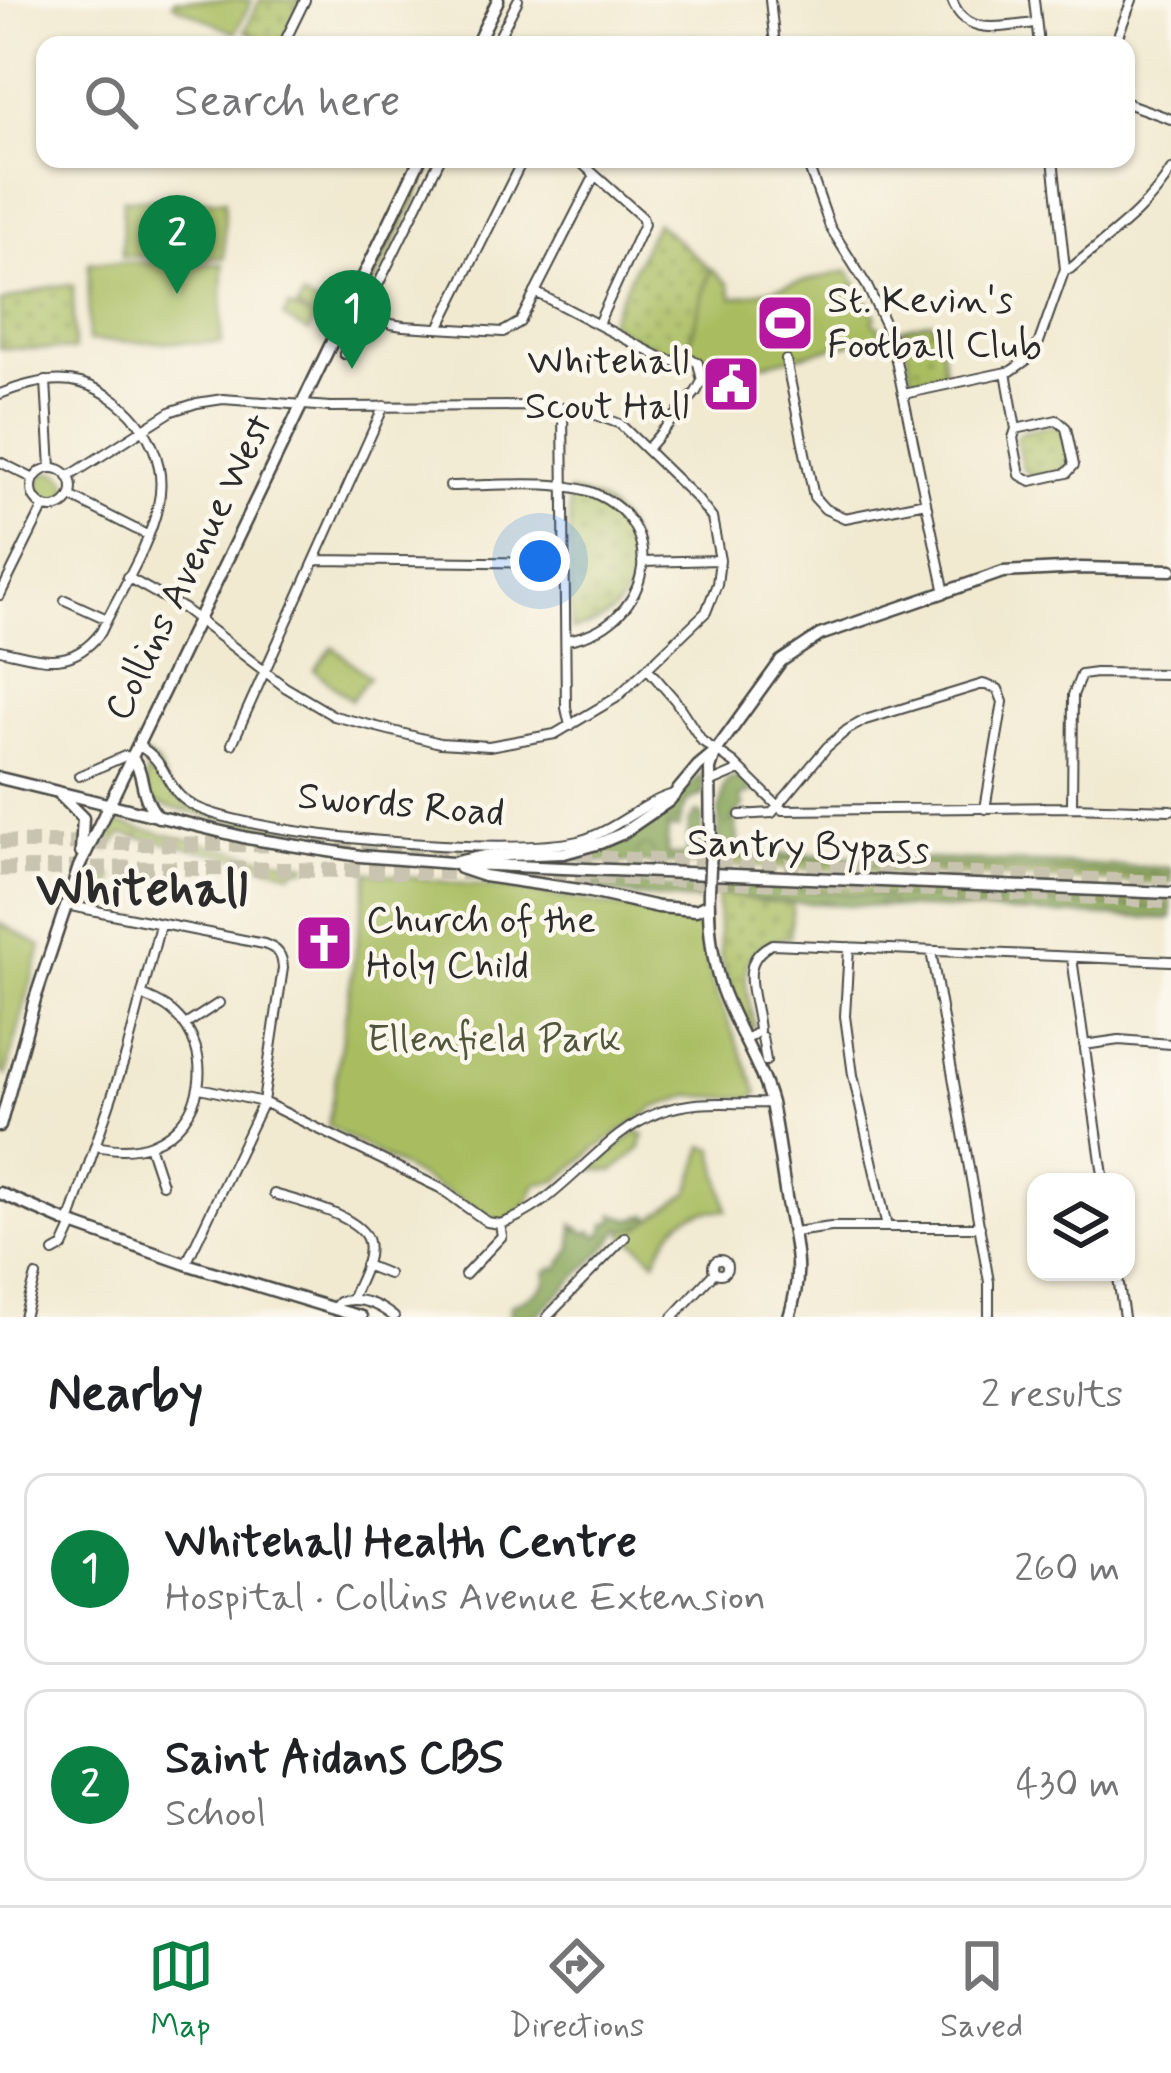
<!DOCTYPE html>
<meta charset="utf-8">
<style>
body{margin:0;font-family:Mynerve,sans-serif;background:#f2f2f2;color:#202124}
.controls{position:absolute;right:36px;bottom:36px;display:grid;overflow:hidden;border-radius:24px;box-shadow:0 3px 9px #0004}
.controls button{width:108px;height:108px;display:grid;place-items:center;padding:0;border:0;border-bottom:3px solid #e0e0e0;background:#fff;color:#202124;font:60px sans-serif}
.you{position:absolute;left:540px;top:561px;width:42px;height:42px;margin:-30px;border:9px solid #fff;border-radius:50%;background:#1a73e8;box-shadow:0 0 0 18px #1a73e833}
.badge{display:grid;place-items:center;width:78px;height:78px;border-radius:50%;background:#0b8043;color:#fff;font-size:39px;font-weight:700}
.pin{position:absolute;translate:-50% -99px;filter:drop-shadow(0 3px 6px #0008)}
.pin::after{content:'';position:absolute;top:63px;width:42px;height:36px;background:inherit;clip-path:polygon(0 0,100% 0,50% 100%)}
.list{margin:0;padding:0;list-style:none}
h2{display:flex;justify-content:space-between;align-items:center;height:156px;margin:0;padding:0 48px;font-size:51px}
h2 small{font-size:39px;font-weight:400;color:#757577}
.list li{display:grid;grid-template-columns:78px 1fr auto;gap:36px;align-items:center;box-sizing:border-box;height:192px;margin:0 24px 24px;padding:0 24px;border:3px solid #e0e0e0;border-radius:24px}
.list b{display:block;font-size:45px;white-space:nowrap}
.list p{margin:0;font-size:39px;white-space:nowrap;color:#757577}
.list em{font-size:39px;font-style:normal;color:#757577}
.icon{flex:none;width:66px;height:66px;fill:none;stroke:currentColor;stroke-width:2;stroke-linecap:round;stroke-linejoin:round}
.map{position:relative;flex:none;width:1171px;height:1317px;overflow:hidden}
.search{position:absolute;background:#fff;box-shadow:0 3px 9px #0004;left:36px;right:36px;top:36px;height:132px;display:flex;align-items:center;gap:30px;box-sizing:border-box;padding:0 42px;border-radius:24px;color:#757577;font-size:45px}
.sheet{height:588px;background:#fff}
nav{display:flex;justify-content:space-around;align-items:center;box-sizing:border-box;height:168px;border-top:3px solid #e0e0e0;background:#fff;font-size:33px;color:#757577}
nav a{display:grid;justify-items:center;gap:6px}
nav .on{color:#0b8043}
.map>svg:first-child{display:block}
</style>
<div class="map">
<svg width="1171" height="1317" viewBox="0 0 1171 1317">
<defs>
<pattern id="grass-dots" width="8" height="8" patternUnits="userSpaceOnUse" patternTransform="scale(3)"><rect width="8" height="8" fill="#a9bd61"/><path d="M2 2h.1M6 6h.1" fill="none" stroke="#8a9a50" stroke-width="1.8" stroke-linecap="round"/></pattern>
<pattern id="forest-crowns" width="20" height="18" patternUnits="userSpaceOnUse" patternTransform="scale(3)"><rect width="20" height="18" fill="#86a457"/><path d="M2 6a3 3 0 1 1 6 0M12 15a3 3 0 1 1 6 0" fill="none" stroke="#6e8648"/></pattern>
</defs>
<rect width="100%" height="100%" fill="#fbf7ec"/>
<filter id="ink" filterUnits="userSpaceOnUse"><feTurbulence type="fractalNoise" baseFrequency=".00833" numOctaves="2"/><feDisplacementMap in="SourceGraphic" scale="24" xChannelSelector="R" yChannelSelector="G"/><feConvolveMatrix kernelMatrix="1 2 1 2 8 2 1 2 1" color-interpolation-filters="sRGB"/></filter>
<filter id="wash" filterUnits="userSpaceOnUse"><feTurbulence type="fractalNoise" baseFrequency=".004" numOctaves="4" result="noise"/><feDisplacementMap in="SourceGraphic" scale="48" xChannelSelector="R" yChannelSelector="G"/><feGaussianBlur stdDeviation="2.7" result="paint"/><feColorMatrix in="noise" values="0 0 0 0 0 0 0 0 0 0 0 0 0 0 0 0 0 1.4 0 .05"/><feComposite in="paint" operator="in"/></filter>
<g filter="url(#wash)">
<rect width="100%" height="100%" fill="#f1ead1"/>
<!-- grass -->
<path fill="url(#grass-dots)" stroke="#6a7446" stroke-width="3" d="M260 0H302L280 45H274L245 31Z
M428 159H435L365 303 360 301Z
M656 222 710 269 687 351 671 356 615 327 609 320Z
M73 285 74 350 0 348V302L54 286Z
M932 321 934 329H939L945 373 912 378 902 328Z
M1055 425 1065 432 1071 464 1065 470 1031 476 1022 467 1016 438 1021 432Z
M569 492C654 503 659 617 571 630Z
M148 756 157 763 168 787 187 805 322 836 321 839 277 833 153 803 148 799 146 777Z
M121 824 258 856 307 864V868L295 869 292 873 237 858 122 834 109 850 103 847 111 828Z
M735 858 1171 877V884L720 865V859L727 862Z
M88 872 113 877 107 908 81 904 77 900Z
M718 881C728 882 742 879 753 882 764 885 765 889 777 883L1171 901V908L717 889Z
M717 894 793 903 790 937C730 944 746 982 754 1026L748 1029 721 960Z
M638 1130 639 1133 644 1134 641 1148 614 1171 591 1169Z"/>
<!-- forest -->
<path fill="url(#forest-crowns)" stroke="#586841" stroke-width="3" d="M702 774 704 794 686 803 678 828H668L667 855H687L689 823 696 812 702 814 701 864 573 861 574 858C641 843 656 821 702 774Z
M736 778 741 779 753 792 740 797 744 806 734 816 741 855 789 854 1171 868V877L735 858 727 862 719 858 718 853 719 809C726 799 719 789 729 779Z
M591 882 700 890 696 894 698 901 624 895 592 887Z
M790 888 855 894 1165 907 1171 908V919L762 901 717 894V889Z
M614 1214 631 1219 648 1215 655 1221 630 1231 620 1229 603 1251 535 1317H509L511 1305 535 1293 546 1282V1272L553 1267 557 1269 572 1248 573 1224 586 1233 592 1231 597 1236 603 1233 605 1224 614 1221Z"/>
<!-- park -->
<path fill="#a9bd61" stroke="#6a7446" stroke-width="3" d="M174 0H252L235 33 173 4Z
M123 199 225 200 224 258 122 256Z
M89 262 223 264 221 343 88 341Z
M711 269 729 284 733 298 848 271 876 316 873 320 875 325 879 326 882 336 739 370V374L712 375 708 367 695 351H687Z
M303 297 321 307 309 332 283 318 289 307 311 317 297 308Z
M36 488a16 16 0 1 1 32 0a16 16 0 1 1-32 0Z
M333 647 369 677 351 700 314 670Z
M368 872 529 892 691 920 701 930 712 983 758 1093 752 1098 689 1096 656 1107 594 1150 557 1181 536 1184 529 1201 505 1225 328 1126Z
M0 923 41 946 6 1075 0 1070Z
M704 1146 714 1149 727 1210C682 1210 674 1222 655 1261L637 1244 625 1237 623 1230 639 1228 689 1192Z"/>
</g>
<g filter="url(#ink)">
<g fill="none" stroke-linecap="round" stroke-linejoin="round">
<!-- highway-tunnel -->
<path stroke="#c9c4b0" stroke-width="15" stroke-dasharray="15 8" stroke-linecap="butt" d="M0 842 273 845
M315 846 495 853
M555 856 1171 883
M0 869C197 866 393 871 590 877 784 883 978 890 1171 902"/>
<!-- street casing -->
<g stroke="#494844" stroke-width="12">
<path id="street" d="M770 0 775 45
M952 0C966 38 1003 26 1035 23
M1034 0 1039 45
M1119 33 1132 0
M283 45 305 0
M495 45 518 0
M1126 103 1171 119
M577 159 642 217 644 224 598 324
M806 159 830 227 867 286 891 337 945 593
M1065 269H1070C1106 238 1147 211 1171 170
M535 292 662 358 678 362 690 358 698 363 702 381 696 392 647 449
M349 304 391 324 403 326 503 332 520 322 594 177
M439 328 523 159
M344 354 440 159
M786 360 814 497 825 509 845 518 926 502
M1006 372 1016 429 1013 438 1020 475 1031 481 1067 473 1074 465 1066 428 1057 420 1016 429
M46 381 51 468
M0 394C25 384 55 376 81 383 132 398 171 452 158 505 149 548 119 593 101 632 71 671 42 659 0 650
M904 394 1011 371 1031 357 1039 342 1065 269 1053 159
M563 408 566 708 570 726
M0 462 34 479
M32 488a20 20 0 1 1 40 0a20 20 0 1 1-40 0Z
M68 477 172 411 197 403 223 399 330 407 543 406 585 411 620 424 697 499 712 518 720 560 717 584 706 612 616 698 555 734 489 746 440 743 334 716 285 687 184 609 127 577
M450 486C490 486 563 478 598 495 673 530 647 628 566 640
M70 496 147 535
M317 560 564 563
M642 562 720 560
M0 595 44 506
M65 600 107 619
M648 669 675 700 702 741 734 763 782 810 1072 807 1171 810
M232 744 384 406
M137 745C170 762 163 789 192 805 252 837 510 857 578 841 615 832 643 801 677 793
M79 776 125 756 131 757
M712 782 740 770
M1072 807 1073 695 1081 675 1096 673 1171 674
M740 815 772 813 827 747 847 730 865 720 983 684 998 689 1003 702 985 809
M66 905 264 944C278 949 282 954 283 968L263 1102 186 1264
M849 947 845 1016 853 1075 887 1227
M931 951 989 1282V1317
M1072 958 1104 1182
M185 1025 219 1003
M762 1037 766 1061
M745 1040 759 1031C757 998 735 962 772 944L1171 961
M1084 1045 1119 1040 1171 1044
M200 1088 263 1102 440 1188 487 1222 500 1224
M149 1145 162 1184
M96 1146C115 1150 133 1151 151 1144 206 1123 215 1051 174 1013 165 1004 153 1000 142 995
M274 1194C297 1201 363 1216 368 1242 372 1260 358 1282 352 1298
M69 1223 126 1055 160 925
M794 1232 831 1227H980
M54 1252 63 1247 73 1225
M713 1267a7 7 0 1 1 14 0a7 7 0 1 1-14 0Z
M365 1265 388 1274
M1117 1272 1124 1317
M465 1275 502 1236 500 1224C562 1204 598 1135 660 1112 699 1098 731 1105 771 1103
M334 1308 339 1302C359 1296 378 1304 394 1317
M24 1317 36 1276
M547 1317 625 1237
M673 1317 715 1272"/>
</g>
<!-- secondary casing -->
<g stroke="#494844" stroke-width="15">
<path id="secondary" d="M476 45 498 0
M131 757C147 774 137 793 158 817
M0 778 247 838 360 856 452 863 485 856 564 853 600 843 621 834 669 801 698 766 716 751 781 661 820 635 1003 572 1081 568 1171 570
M61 796 83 818 81 852
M711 847 710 769 715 754
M467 864 1171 893
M460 868 484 876 586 891 658 907 696 910 709 904
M709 890C708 923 711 955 721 987 735 1027 760 1062 771 1103 777 1134 781 1165 786 1197 794 1243 805 1269 789 1317
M0 1126 35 999 79 867 420 159
M0 1193 69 1223 186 1264 361 1317"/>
</g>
<!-- street -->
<use href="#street" stroke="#fff" stroke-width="8"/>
<!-- secondary -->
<use href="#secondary" stroke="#fff" stroke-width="10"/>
<!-- secondary-bridge casing -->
<g stroke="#494844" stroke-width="15" stroke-linecap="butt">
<path id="secondary-bridge" d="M709 890 711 847"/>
</g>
<!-- secondary-bridge -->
<use href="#secondary-bridge" stroke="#fff" stroke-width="10"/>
</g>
</g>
<!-- icons -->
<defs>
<g id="stadium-square" transform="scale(3)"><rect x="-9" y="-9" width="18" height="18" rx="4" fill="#b5179e" stroke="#fbf7ec"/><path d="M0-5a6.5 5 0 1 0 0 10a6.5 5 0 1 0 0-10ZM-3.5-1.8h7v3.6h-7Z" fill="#fff"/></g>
<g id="civic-square" transform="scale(3)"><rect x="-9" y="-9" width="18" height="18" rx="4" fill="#b5179e" stroke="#fbf7ec"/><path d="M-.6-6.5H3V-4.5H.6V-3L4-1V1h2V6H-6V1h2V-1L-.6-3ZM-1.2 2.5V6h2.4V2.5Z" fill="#fff"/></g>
<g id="church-square" transform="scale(3)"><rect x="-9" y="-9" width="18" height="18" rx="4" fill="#b5179e" stroke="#fbf7ec"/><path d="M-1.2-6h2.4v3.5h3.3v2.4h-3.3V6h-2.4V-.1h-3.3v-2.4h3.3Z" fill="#fff"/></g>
</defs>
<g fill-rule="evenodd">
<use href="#stadium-square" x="785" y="323"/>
<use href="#civic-square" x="731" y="384"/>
<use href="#church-square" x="324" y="943"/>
</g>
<g text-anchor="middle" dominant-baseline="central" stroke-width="9" stroke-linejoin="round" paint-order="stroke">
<!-- poi labels -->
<g font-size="39" fill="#2b2b2b" stroke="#fbf7ec" text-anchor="start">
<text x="827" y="301">St. Kevin's<tspan x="827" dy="45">Football Club</tspan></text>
<text x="689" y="362" text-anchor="end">Whitehall<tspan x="689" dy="45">Scout Hall</tspan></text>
<text x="366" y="921">Church of the<tspan x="366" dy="45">Holy Child</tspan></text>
</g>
<!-- street labels -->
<g font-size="39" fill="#2b2b2b" stroke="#fbf7ec">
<text transform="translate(190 568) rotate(-64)">Collins Avenue West</text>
<text transform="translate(401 806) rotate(5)">Swords Road</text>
<text transform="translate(808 848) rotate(2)">Santry Bypass</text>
</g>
<!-- park labels -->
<g font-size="39" fill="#51573b" stroke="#fbf7ec">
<text x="494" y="1040">Ellenfield Park</text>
</g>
<!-- district labels -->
<g font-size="51" font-weight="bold" fill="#2b2b2b" stroke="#fbf7ec">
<text x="142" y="891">Whitehall</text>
</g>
</g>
</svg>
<div class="controls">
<button><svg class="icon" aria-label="layers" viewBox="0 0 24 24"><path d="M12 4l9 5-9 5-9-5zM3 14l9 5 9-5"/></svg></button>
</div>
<div class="you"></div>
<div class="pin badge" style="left:352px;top:369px">1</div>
<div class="pin badge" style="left:177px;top:294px">2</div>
<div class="search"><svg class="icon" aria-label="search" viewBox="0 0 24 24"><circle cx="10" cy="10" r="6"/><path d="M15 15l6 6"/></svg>Search here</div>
</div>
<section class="sheet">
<h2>Nearby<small>2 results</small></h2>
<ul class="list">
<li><span class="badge">1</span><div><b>Whitehall Health Centre</b><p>Hospital · Collins Avenue Extension</p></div><em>260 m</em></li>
<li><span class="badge">2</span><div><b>Saint Aidans CBS</b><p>School</p></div><em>430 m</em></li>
</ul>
</section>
<nav>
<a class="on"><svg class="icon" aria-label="map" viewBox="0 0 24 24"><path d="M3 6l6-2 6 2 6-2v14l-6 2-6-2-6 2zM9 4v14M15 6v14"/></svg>Map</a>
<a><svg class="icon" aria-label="directions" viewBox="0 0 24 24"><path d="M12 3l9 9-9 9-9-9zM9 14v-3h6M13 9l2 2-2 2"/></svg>Directions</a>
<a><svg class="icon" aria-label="saved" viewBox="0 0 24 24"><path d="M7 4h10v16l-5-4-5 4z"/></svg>Saved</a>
</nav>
